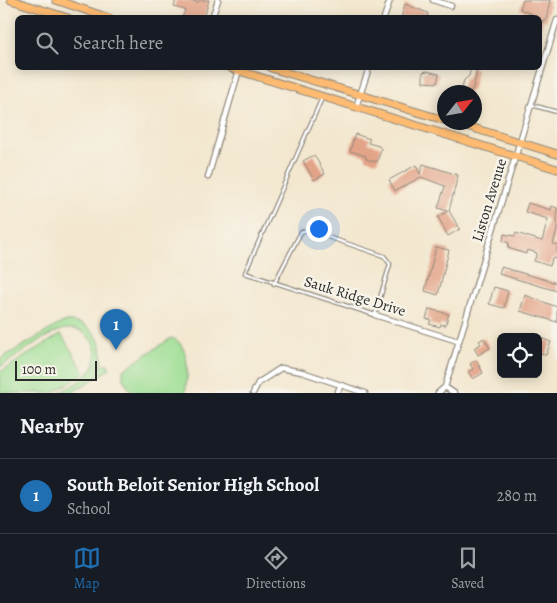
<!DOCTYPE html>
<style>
body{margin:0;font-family:Alegreya,serif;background:#242831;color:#f1f3f6}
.controls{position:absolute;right:15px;bottom:15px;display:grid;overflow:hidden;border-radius:8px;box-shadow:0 2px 12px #0003}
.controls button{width:45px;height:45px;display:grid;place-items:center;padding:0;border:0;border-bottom:1px solid #363941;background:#171b24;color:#f1f3f6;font:25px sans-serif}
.compass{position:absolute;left:437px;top:85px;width:45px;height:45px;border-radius:50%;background:#171b24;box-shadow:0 2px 12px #0003;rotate:59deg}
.scale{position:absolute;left:15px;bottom:12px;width:82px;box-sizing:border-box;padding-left:5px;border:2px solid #2b2b2b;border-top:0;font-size:14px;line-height:18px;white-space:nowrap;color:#2b2b2b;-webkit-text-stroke:4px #f7f3e8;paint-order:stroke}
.you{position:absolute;left:318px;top:228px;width:18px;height:18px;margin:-12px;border:4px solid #fff;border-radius:50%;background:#1a73e8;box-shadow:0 0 0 8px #1a73e833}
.badge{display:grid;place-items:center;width:32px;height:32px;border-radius:50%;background:#1f6fb2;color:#fff;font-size:16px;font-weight:700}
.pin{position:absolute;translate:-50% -41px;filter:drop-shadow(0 1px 2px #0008)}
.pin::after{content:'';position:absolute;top:26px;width:18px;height:15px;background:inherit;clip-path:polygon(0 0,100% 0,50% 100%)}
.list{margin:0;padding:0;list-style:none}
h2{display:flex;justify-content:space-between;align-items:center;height:65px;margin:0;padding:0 20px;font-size:21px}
h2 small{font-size:16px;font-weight:400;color:#9ea1a6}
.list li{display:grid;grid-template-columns:32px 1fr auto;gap:15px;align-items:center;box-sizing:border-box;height:75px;padding:0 20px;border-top:1px solid #363941}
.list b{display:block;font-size:19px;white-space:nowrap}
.list p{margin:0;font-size:16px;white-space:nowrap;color:#9ea1a6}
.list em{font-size:16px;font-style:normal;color:#9ea1a6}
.icon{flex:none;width:28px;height:28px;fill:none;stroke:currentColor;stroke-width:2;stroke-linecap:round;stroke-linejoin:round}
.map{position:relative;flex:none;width:557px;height:393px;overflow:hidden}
.search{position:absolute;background:#171b24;box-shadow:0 2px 12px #0003;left:15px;right:15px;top:15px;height:55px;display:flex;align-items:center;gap:12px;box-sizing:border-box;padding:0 18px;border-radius:8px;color:#9ea1a6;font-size:19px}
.sheet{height:140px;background:#171b24}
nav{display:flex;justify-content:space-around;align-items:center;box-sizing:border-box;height:70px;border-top:1px solid #363941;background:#171b24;font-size:14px;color:#9ea1a6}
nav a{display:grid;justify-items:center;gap:2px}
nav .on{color:#1f6fb2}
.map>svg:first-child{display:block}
</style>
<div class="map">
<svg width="557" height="393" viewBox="0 0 557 393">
<rect width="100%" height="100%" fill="#f7f3e8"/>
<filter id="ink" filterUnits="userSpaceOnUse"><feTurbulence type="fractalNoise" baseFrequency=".02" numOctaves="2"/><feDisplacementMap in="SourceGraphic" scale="10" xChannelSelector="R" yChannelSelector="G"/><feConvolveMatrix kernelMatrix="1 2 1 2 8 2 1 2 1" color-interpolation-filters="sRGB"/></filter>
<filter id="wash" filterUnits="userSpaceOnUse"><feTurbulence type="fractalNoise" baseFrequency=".0096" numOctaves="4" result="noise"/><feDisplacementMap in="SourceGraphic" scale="20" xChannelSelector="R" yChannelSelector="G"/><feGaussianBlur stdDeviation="1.12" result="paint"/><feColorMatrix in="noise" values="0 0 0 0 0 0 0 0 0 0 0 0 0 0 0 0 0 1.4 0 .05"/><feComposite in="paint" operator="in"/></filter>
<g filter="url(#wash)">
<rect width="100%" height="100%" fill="#f3e7cf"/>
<!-- green -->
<path fill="#9ede94" stroke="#648460" d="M63 322C89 319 107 340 101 366L107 363 110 369 71 393H59C69 387 83 381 90 371 105 353 89 326 67 329 51 330 15 358 0 367V359Z
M61 334 85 373 53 393H0V372Z
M171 338C191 342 188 379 185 393H132L123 379V370Z"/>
<g id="blocks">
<!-- building -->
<path fill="#e3a387" d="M176 0 198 2 199 0H209L204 18H182L185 10 174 7Z
M523 0H550L546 21 543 20 540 29V18L520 9Z
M405 4 428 13 427 18H401Z
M471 68 477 70 473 88 470 92H461L464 80 469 76Z
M427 71 439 74 437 83 423 82V72Z
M355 134 370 139 368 143 379 146 381 149 377 162 366 159V156L350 151Z
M314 155 325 174 314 180 303 161Z
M423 164 458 175 449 211 460 229 448 236 438 217 448 211 438 208 445 186 421 177 395 191 389 180 416 165 420 174Z
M528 203 551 210 552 206 557 208V230L553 244 557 245V259L552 258 550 266 534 261 537 253 527 250 526 254 508 248 509 243 503 241 504 234 515 236 516 233 542 241 548 219 525 212Z
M436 247 449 250 438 295 425 291Z
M501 267 557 283V291L499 274Z
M494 287 508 291 504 308 489 304Z
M525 295 557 307V322L520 311Z
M429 309 449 314 445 326 441 324 440 327 429 324 431 320 426 319Z
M538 337 551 342 546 355 538 352Z
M484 338 490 348 478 355 474 348 481 344 479 341Z
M476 360 483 373 473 379 468 372 473 369 470 364Z"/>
</g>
</g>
<g filter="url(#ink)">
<use href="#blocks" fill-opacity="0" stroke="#8f897d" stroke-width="1"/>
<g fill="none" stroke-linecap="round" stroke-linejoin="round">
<!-- lane casing -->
<g stroke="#8f897d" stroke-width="5">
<path id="lane" d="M532 105 557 112
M274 284 301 232 307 230 384 256 390 264 375 315 245 273 322 98"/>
</g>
<!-- street casing -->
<g stroke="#8f897d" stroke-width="7">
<path id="street" d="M433 0 451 6
M212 18 218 0
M384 18 390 0
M356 107 369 68
M208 177 239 70
M375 315 458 341
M445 387 557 20
M253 393 258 383 281 368 302 372 365 393
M337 393 341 385
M438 393 445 387 454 393"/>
</g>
<!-- primary casing -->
<g stroke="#8f897d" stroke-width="9">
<path id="primary" d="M11 0 68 18
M56 0 109 18
M230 68 557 169
M271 68 444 120
M454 122 557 154"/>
</g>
<!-- lane -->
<use href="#lane" stroke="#fff" stroke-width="2.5"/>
<!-- street -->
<use href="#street" stroke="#fff" stroke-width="4.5"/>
<!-- primary -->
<use href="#primary" stroke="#febb71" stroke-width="7"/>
</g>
</g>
<g text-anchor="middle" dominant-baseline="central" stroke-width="5" stroke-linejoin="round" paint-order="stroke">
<!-- street labels -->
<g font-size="15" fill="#2b2b2b" stroke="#f7f3e8">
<text transform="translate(489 200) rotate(-73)">Liston Avenue</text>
<text transform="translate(355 296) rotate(17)">Sauk Ridge Drive</text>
</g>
</g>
</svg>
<div class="controls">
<button><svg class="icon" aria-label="locate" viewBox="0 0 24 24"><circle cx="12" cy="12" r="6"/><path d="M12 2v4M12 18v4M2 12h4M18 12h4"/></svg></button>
</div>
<svg class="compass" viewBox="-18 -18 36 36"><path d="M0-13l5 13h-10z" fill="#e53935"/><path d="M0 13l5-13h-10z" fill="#9ea1a6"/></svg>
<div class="scale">100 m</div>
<div class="you"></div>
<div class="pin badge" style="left:116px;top:350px">1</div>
<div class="search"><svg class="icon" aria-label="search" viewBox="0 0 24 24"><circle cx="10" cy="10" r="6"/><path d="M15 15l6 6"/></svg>Search here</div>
</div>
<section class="sheet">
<h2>Nearby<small></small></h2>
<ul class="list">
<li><span class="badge">1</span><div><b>South Beloit Senior High School</b><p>School</p></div><em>280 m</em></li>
</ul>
</section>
<nav>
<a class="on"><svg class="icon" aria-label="map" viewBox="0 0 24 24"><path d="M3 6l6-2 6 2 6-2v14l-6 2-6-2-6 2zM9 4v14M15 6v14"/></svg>Map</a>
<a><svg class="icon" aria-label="directions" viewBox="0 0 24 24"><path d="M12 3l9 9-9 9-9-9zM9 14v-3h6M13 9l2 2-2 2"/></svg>Directions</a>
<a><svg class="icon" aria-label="saved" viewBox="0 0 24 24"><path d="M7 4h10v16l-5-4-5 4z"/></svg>Saved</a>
</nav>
